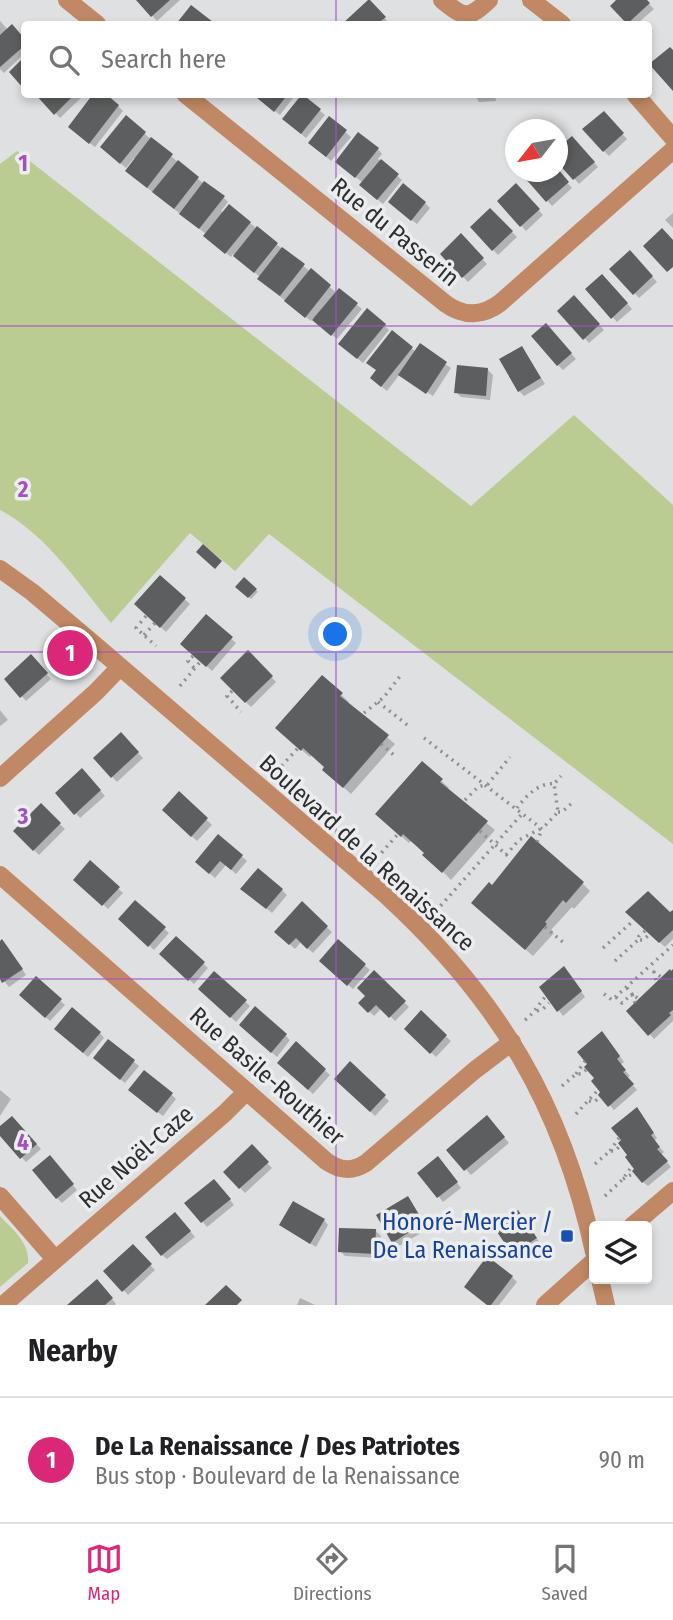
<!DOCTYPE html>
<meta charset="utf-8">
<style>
body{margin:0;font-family:"Fira Sans Condensed",sans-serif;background:#f6f6f6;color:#202124}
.controls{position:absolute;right:21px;bottom:21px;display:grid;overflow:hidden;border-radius:7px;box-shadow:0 4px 10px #0003}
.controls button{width:63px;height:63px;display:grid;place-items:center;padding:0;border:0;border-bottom:2px solid #e0e0e0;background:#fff;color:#202124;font:35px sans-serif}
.compass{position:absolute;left:505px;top:119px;width:63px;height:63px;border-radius:50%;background:#fff;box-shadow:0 4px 10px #0003;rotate:239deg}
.you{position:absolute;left:336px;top:635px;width:24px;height:24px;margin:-18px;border:5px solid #fff;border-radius:50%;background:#1a73e8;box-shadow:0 0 0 10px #1a73e833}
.badge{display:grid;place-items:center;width:46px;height:46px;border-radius:50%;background:#db2777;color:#fff;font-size:23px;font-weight:700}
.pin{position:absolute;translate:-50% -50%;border:4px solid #fff;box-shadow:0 2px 7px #0006}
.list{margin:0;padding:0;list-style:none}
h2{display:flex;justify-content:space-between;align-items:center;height:91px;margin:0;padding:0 28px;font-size:30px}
h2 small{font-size:23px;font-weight:400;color:#757577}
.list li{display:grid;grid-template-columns:46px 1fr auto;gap:21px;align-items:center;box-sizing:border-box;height:126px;padding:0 28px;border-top:2px solid #e0e0e0}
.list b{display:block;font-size:26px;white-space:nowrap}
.list p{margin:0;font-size:23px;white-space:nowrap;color:#757577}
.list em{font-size:23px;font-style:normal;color:#757577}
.icon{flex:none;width:38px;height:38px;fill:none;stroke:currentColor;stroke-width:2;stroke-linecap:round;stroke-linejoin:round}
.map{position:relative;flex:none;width:673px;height:1305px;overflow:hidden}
.search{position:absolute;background:#fff;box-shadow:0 4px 10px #0003;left:21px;right:21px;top:21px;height:77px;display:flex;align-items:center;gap:18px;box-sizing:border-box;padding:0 24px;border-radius:7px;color:#757577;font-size:26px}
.sheet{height:217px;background:#fff}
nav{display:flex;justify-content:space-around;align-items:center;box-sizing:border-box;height:98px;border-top:2px solid #e0e0e0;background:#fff;font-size:19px;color:#757577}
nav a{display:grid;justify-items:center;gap:4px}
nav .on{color:#db2777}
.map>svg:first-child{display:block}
</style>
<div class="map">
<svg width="673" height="1305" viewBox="0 0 673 1305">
<rect width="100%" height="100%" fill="#dee0e2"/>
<!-- green -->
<path fill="#bbcc92" d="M17 151 471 506 574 415 673 505V844L269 534 235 571 190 533 111 623C78 583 46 534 0 510V164Z
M0 1216C13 1230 30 1243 28 1263L0 1287Z"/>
<!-- shadow -->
<path fill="#0003" d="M138 0H180L157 21Z
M619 0H645L654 9 637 24H629L612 6Z
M369 1 389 23 387 24H344Z
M0 21 8 30 12 26 24 39V54L4 73 0 69Z
M39 94H85L60 118Z
M260 94H296L280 115 263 102Z
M474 94H495L496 101 479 102Z
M302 96 325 115 306 138 289 124Z
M118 106 123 111 95 147 75 132Z
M603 113 627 139 609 156 604 151Z
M126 118 204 184 223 197 228 202 221 211 250 223 337 293 339 290 362 309 337 339 313 318 311 321 264 284 261 278 233 254 231 257 210 240 206 234 132 176 136 160 134 158 126 168 107 152Z
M330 119 351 137 331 161 316 148Z
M572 138 598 167 579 184 558 160V151Z
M378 149 382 154 378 159 402 180 383 204 366 190 363 183 342 166Z
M536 172H542L550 180 558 172 572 188 552 206 528 178Z
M516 185 543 215 526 231 499 201Z
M425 203 430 208 417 224 395 207Z
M490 210 517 237 498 255 472 227Z
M673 213V228L665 220Z
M461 236 487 264 468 282 442 254Z
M630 253 657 282 639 298 612 269Z
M602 276 632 309 617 322 587 289Z
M574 297 604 330 589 343 559 311Z
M384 325 389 330 363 363 345 348Z
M551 330 576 359 563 370 558 365Z
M392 332 416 352 420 346 451 368 433 396 400 374 387 391 377 383 378 371Z
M522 348 545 384 524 396 519 391Z
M488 370 493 375 490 400 461 397 456 392Z
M160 577 190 604 166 632 136 604Z
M244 579 258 592 251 599 238 587Z
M206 616 236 643 212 671 182 644Z
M248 653 276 682 251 707 222 678Z
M31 657 51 679 26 701 6 679Z
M322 677 349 702 347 704 395 744 351 794 332 777 326 767 312 755 310 757 285 736Z
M0 710 8 720 0 726Z
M121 735 143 758 117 782 95 758Z
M422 763 449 788 447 790 495 830 451 880 412 840 409 843 385 822Z
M82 770 105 796 80 818 57 793Z
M180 794 212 825 197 841 164 810Z
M41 806 65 829 39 855 15 831Z
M219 836 247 861 236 874 226 865 215 878 202 867Z
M90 863 123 893 108 909 75 879Z
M582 883 590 891 574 909 572 907 551 930 554 933 533 956 481 911 493 887Z
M282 890 287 895 272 913 248 893Z
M136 902 169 933 154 950 120 919Z
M302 904 332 932 313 953 301 942 295 949 276 932Z
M673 912V939L665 947 627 913 670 914Z
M176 938 208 968 194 984 161 954Z
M338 942 370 970 353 989 326 966Z
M0 943 7 946 26 975 9 987 0 976Z
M673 972V1021L654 1039 629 1011Z
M214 973 250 1006 236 1022 200 988Z
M374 973 409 1007 395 1021 382 1008 374 1016 360 1003 367 996Z
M569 973 585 997 563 1016 542 988Z
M36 978 65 1005 50 1021 21 995Z
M421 1013 451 1041 436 1057 406 1029Z
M246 1030 286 1036 290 1040 277 1057Z
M100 1033 104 1038 88 1057 61 1034Z
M607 1038 624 1062 620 1065 630 1076 627 1078 637 1090 614 1110 600 1095 603 1093Z
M109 1041 139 1066 125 1083 100 1063Z
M296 1044 330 1075 313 1094 279 1063Z
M350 1064 389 1101 375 1116 336 1079Z
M0 1090 11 1099 0 1116Z
M171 1094 176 1099 163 1116 135 1095Z
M641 1114 657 1138 654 1141 664 1152 661 1155 671 1167 648 1186 643 1182Z
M12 1118 41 1149 26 1162 0 1134V1129Z
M492 1123 509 1143 471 1175 449 1150Z
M252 1147 272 1168 245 1193 225 1172Z
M54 1162 77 1190 62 1203 57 1198Z
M443 1164 461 1188 443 1202 420 1173Z
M219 1186 234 1205 207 1227 187 1203Z
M408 1198 428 1229 399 1246 394 1242Z
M522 1217 540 1243 518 1258 496 1227Z
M180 1219 195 1237 167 1259 162 1255Z
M324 1220 328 1225 316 1247 281 1225Z
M376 1231 381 1236 379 1258 345 1256 340 1251Z
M133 1246 155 1270 128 1295 106 1271Z
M512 1277 517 1282 499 1305H489Z
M102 1286 116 1304 115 1305H70Z
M300 1298 315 1305H297Z"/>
<!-- building -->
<path fill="#5c5e5f" d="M136 0H170L151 17Z
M368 0H370L386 17 377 24H342Z
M616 0H647L650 3 627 24 610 6Z
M191 5 213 22 212 24H176Z
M12 24 24 38V46L0 67V35Z
M670 47 673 50V91L649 64Z
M24 57V89L9 72Z
M35 94H75L54 115Z
M93 94H106L119 105 89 144 68 127Z
M258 94H288L274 112 256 97Z
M302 94 321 109 301 134 282 119Z
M604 111 624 133 603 152 582 129Z
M126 115 146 132 120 164 100 147Z
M329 116 347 130 326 157 308 143Z
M358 132 379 148 355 178 335 162Z
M572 136 595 162 573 180 558 163V148Z
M151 137 173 154 147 188 125 171Z
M381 159 399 174 377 200 359 185Z
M178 160 199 177 174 209 152 192Z
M558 169 569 182 546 202 525 178 533 172H544L549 178Z
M204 181 225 196 199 229 179 214Z
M403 183 426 202 411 221 388 202Z
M516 183 540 209 520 227 497 201Z
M229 204 251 222 225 254 203 236Z
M490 208 513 231 492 251 470 227Z
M257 226 278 243 254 273 233 256Z
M662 228 673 240V267L667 272 643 246Z
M461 233 484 258 462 278 440 254Z
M282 247 305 264 280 296 257 279Z
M630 250 653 276 633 295 609 269Z
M311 268 331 285 305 318 284 301Z
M602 274 628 303 611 319 585 289Z
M339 288 358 303 331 336 312 320Z
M574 295 600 324 583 340 557 311Z
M367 308 386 324 357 359 338 344Z
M546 323 572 353 557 366 531 336Z
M392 330 413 347 381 387 370 378 376 370 366 363Z
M420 343 447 362 426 394 398 375Z
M522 346 541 378 518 392 499 359Z
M457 365 488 368 486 396 454 393Z
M203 544 222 561 215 569 196 552Z
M160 575 186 598 160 628 134 604Z
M244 577 257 589 248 598 235 587Z
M206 614 233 637 206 667 180 644Z
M248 650 273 676 245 703 220 678Z
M31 654 48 673 20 698 4 679Z
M322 675 343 693 340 696 389 735 343 788 322 770 324 767 303 748 301 751 275 728Z
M121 732 139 752 111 778 93 758Z
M422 761 443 779 440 782 488 821 442 873 422 855 424 853 403 834 401 837 375 814Z
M82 768 101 790 74 815 55 793Z
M179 791 208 818 191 837 162 810Z
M41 803 61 823 33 851 13 831Z
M218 834 243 855 231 870 220 861 209 874 195 862Z
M531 836 584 882 566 903 563 900 545 922 547 924 525 950 471 903 489 882 492 885Z
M90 860 120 887 102 906 73 880Z
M258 868 283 889 266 909 240 889Z
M648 891 670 912 673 910V930L659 943 625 912Z
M135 900 166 927 148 947 118 919Z
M302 901 328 926 307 949 296 938 289 945 274 932Z
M176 936 205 962 188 981 159 954Z
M2 939 23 969 2 983 0 979V941Z
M338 939 366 964 347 986 319 961Z
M564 966 582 991 557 1012 539 987Z
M670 969 671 971 673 969V1010L669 1013 671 1015 648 1036 626 1011Z
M374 970 406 1001 389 1018 376 1005 368 1013 358 1003 365 996 357 988Z
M214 971 247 1000 230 1018 198 989Z
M36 976 62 999 45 1018 19 995Z
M255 1006 287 1034 271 1053 239 1025Z
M72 1007 101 1032 83 1053 54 1029Z
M421 1010 447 1035 430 1054 404 1029Z
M602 1031 620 1056 617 1059 626 1070 623 1072 634 1084 608 1107 598 1095 600 1092 591 1081 594 1078 584 1067 587 1064 577 1052Z
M108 1039 135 1060 120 1080 93 1058Z
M296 1041 326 1069 308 1090 277 1063Z
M350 1061 386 1095 370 1112 334 1079Z
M144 1070 173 1093 157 1113 128 1090Z
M637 1107 654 1133 651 1135 660 1147 657 1149 668 1161 642 1183 632 1171 634 1169 625 1157 627 1155 618 1143 621 1140 611 1128Z
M487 1115 505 1137 464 1171 446 1150Z
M12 1116 37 1144 20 1159 0 1136V1126Z
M252 1144 269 1162 239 1189 223 1172Z
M50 1155 74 1184 56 1199 32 1170Z
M438 1156 458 1182 437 1198 417 1173Z
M214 1179 231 1199 201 1223 184 1203Z
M408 1196 424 1223 392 1243 376 1215Z
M293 1201 325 1219 310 1244 279 1225Z
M518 1210 537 1238 512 1254 493 1226Z
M175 1212 191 1231 161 1256 145 1237Z
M339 1228 376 1229 375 1254 338 1252Z
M133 1244 152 1264 122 1292 103 1271Z
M487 1256 513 1276 491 1305H487L464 1287Z
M97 1279 113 1298 105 1305H67Z
M226 1285 242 1300 237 1305H205Z"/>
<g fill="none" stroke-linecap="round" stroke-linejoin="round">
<!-- path -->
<path stroke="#8e8f91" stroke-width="3.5" stroke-dasharray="2 5" stroke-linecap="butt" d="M146 616 136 628 156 646
M144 635 155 623
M193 656 188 661 194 668
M180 686 200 662
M232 691 227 696 241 712
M378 702 410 727
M364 713 384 697 401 675
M424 738 542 829 558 812 554 784 561 776
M381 744 396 757
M277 771 298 748
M465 800 478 787 488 784 510 757
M517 808C525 797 539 782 554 784
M558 812H562L572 803
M480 831 511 859
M537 842 542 829
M506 855 519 840 540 829
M377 858 398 834
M436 911 522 814
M545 927 564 943
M645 931 639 936 638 940H643L650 934
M603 948 633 921
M615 961 638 940
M656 980 654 972 661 977
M604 994 612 1000 673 945
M616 997 622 1003 632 994 627 988
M635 1003 632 994 639 999
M537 1011 543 1009 549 1003
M525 1020C535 1012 538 1005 546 996
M576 1074 585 1061
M562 1086 576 1074H581L586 1070
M589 1101 594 1102 600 1097
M576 1114 598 1090
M610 1151 619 1138
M595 1164 610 1151H615L620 1146
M623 1179 634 1173
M605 1196 623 1179 632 1166"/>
<!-- minor -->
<path stroke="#c08864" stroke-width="18" d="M67 0 97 24
M442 0C464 18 468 20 489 0
M531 0 562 24
M185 94 446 304C464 317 483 316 500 303L673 150
M635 94 673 138
M0 875 326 1161C340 1171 352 1172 366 1163L475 1070 512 1042
M0 1196 55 1259
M632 1226 673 1191
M3 1305 225 1113 247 1091
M545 1305 594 1261"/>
<!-- tertiary -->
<path stroke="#c08864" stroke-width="18" d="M0 569 32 592 96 646 387 896C498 998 562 1104 594 1252
M0 778 96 692 120 667
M600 1279 606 1305"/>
</g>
<!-- grid -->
<path fill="none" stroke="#a451c0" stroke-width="2" stroke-opacity="0.55" d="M336 0V24M336 94V1305M0 326H673M0 652H673M0 979H673"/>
<!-- markers -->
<rect fill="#1a4fb4" stroke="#ecedef" stroke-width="2.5" x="560" y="1229" width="14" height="14" rx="3.5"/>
<g text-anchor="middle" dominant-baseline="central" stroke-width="7" stroke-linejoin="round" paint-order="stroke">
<!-- street labels -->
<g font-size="24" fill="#2d2e2f" stroke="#ecedef">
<text transform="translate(395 232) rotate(39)">Rue du Passerin</text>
<text transform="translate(367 853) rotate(42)">Boulevard de la Renaissance</text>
<text transform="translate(267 1076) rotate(41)">Rue Basile-Routhier</text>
<text transform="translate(136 1157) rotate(-41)">Rue Noël-Caze</text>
</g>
<!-- transit labels -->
<g font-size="24" fill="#164399" stroke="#ecedef" text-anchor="end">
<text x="553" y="1222">Honoré-Mercier /<tspan x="553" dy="28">De La Renaissance</tspan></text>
</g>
</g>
<g font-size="23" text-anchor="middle" font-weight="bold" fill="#a451c0" stroke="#ecedef" stroke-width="7" stroke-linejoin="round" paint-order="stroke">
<text x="23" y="171">1</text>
<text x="23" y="497">2</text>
<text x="23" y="824">3</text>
<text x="23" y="1150">4</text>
</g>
</svg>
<div class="controls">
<button><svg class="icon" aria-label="layers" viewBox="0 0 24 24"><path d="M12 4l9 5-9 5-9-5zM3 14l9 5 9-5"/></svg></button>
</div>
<svg class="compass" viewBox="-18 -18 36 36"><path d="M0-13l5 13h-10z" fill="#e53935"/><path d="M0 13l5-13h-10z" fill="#757577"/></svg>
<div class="you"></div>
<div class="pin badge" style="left:70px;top:653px">1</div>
<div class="search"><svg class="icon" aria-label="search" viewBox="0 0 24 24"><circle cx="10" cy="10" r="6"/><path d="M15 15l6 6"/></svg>Search here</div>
</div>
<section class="sheet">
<h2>Nearby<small></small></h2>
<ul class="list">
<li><span class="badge">1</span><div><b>De La Renaissance / Des Patriotes</b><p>Bus stop · Boulevard de la Renaissance</p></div><em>90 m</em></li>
</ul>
</section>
<nav>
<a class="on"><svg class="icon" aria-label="map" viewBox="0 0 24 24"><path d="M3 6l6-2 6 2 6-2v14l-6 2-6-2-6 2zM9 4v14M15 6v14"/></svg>Map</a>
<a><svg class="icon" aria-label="directions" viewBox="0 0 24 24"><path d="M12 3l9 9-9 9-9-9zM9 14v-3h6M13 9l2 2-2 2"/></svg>Directions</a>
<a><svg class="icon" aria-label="saved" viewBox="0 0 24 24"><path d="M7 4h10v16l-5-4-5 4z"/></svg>Saved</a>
</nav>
